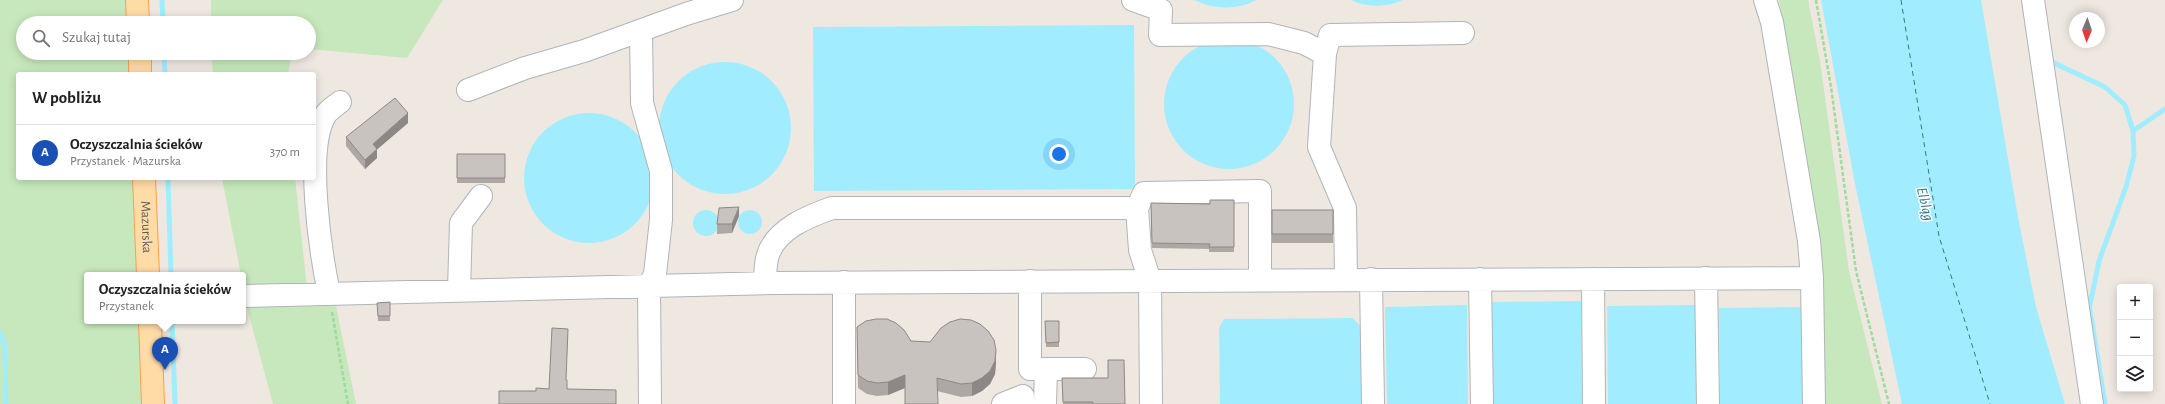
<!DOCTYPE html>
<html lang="pl">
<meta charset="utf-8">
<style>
body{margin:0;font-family:"Alegreya Sans",sans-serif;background:#f2f2f2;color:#202124}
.controls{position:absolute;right:12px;bottom:12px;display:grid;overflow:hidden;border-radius:4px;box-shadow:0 2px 10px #0003}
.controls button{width:36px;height:36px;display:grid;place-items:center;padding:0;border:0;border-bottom:1px solid #e0e0e0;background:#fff;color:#202124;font:20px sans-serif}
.compass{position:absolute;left:2069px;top:12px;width:36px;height:36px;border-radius:50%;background:#fff;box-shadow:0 2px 10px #0003;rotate:182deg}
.you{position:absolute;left:1059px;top:154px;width:14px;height:14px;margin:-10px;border:3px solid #fff;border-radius:50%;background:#1a73e8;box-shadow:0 0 0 6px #1a73e833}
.badge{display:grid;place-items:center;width:26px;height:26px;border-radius:50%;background:#b45309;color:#fff;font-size:13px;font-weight:700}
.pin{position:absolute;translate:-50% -33px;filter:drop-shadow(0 1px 2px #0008)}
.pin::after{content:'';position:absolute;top:21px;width:14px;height:12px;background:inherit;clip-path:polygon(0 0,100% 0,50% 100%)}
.popup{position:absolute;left:84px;top:272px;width:162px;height:52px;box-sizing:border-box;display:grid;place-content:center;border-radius:4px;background:#fff;filter:drop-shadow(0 1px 3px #0005);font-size:13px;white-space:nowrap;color:#757577}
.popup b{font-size:15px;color:#202124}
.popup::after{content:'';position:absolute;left:50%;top:100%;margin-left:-8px;border:8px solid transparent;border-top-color:#fff}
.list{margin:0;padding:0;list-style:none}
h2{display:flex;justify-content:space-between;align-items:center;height:52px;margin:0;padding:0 16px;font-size:17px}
h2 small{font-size:13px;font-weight:400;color:#757577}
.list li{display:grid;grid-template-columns:26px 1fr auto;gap:12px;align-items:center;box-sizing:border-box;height:56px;padding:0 16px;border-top:1px solid #e0e0e0}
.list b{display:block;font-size:15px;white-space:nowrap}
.list p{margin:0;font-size:13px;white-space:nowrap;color:#757577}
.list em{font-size:13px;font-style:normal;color:#757577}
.icon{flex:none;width:22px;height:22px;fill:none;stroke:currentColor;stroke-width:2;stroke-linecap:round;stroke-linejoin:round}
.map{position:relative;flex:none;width:2165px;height:404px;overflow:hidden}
.search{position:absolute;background:#fff;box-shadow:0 2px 10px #0003;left:16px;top:16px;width:300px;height:44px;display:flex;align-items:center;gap:10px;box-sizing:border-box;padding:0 14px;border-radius:22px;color:#757577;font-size:15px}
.panel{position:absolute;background:#fff;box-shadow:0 2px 10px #0003;left:16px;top:72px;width:300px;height:108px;border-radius:4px}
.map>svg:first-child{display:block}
</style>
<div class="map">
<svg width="2165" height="404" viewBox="0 0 2165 404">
<rect width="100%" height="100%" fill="#eee8e1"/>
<!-- green -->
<path fill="#c7e8bc" d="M0 0H129L130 23H23V53H131L132 74H18V178H135L139 275H87V321H140L144 404H0Z
M211 0H443L407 58 309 49V23H211Z
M1779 0H1808L1820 61 1849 271 1882 404H1822L1821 272Z
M211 53H292L288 74H213Z
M222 178H295L307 288 335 287 336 306 356 404H273L246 304 243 275H241Z"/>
<!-- water -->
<path fill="#a1edff" d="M1194 0H1257C1236 10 1215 10 1194 0Z
M1351 0H1403C1388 7 1367 8 1351 0Z
M1821 0H1981L2018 217 2036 307 2065 404H1902L1855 184Z
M1134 25 1135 189 814 191 813 27Z
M1164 104a65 65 0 1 1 130 0a65 65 0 1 1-130 0Z
M659 128a66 66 0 1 1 132 0a66 66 0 1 1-132 0Z
M524 178a65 65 0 1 1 130 0a65 65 0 1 1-130 0Z
M738 222a12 12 0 1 1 24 0a12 12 0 1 1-24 0Z
M693 223a13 13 0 1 1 26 0a13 13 0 1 1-26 0Z
M1581 301 1582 404H1491L1490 302Z
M1467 305 1468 404H1387L1385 307Z
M1697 305 1698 404H1608L1607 306Z
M1805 307 1806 404H1720L1719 308Z
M1353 318 1360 326 1363 404H1220L1219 328 1224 319Z"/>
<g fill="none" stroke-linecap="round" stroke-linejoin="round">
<!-- stream -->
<path stroke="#a1edff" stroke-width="5" d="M162 0 163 23
M164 53 165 74
M2052 62 2105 87 2125 105 2133 131 2134 156 2126 187 2099 261 2090 305
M2133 131 2165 109
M168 178 171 275
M2088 298 2105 404
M172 321 175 404
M0 333 5 346 6 404"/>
<!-- ferry -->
<path stroke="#2e7994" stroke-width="1" stroke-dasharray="5 4" stroke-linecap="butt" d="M1901 0 1939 236 1990 404"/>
<!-- minor casing -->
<g stroke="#afb5b8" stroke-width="24">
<path id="minor" d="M1133 0 1161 10 1160 35 1268 34 1304 43 1325 54 1319 147 1345 208 1346 279
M1765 0 1772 22 1809 241 1812 278 1814 404
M2033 0 2092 404
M641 31 642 103 661 171V220L655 274 649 286 650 404
M1325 54 1330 35 1463 33
M468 90 525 68 584 51 686 14 732 0
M1137 208 1144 193 1260 191V280
M1706 278 1708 404
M1371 279 1373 404
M1480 279 1482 404
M1593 279 1594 404
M1030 281V369H1085
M764 283C766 274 765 263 768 255 776 229 809 216 832 208H1137L1140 250 1150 281 1151 404
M459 290 461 223 481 196
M329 293C321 255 304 147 326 114 329 110 335 106 340 102
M243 296 773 283 1812 278
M844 404V282
M1003 404 1023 396V404
M1045 404 1046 369"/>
</g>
<!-- major casing -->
<g stroke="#fca04d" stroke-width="24">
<g id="major">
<path d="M137 0 138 23"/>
<path d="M140 53V74"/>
<path id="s1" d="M144 178 148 275"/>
<path d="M150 321 153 404"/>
</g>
</g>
<!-- path -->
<path stroke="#9edb9f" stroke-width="2.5" stroke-dasharray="4 2" stroke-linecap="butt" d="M1816 0 1831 87 1856 271 1889 404
M332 312 348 404"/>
<!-- minor -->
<use href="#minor" stroke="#fff" stroke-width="22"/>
<!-- major -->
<use href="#major" stroke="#ffdba6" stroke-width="22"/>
</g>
<!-- wall -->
<path fill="#ada8a4" d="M408 123 377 149V158L365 169 346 146V137Z
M457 154H505V183H457Z
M1234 200V252H1209V249L1152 248 1151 203 1210 204Z
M1272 210H1333V243H1272Z
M739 216 732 233 717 234V224Z
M390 302V321H378L377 303Z
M1045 321H1059V347H1046Z
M857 327 996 363 995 374 990 384 982 391 972 396 961 397 937 391 905 388 888 395 877 396 867 394 858 388Z
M1062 378 1125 404H1063Z"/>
<!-- shaded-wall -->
<path fill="#8d8886" d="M408 113V123L373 153V144Z
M377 149V158L365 169V160Z
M739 207V216L732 233V224Z
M996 350V363L995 374 990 384 982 391 972 396V383Z
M905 375V388L888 395V382Z"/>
<!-- building -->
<path fill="#c9c3bf" stroke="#8d8886" d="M395 98 408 113 373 144 377 149 365 160 346 137Z
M457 154H505V178H457Z
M1210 200H1234V247H1209L1210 244 1152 243 1151 203 1210 204Z
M739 207 732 224H717L719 208Z
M1272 210H1333V234H1272Z
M390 302V316H378L377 303Z
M876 319H887L896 323 904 330 911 341 930 342 941 328 950 322 960 319 971 320 980 324 988 331 994 340 996 350 995 361 990 371 982 378 972 383 961 384 937 378 938 404H905V375L888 382 877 383 867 381 858 375 857 327 866 321Z
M1045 321H1059V342L1046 343Z
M552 328 568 329 566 380H567V389L616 390V404H499V391H536V388L549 389Z
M1108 360H1124L1125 404H1093V402H1063L1062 378H1108Z"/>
<g text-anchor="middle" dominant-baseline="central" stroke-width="3" stroke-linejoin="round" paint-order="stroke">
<!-- street labels -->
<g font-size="14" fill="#5a6164" stroke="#fff">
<text stroke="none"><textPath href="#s1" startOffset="49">Mazurska</textPath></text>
</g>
<!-- water labels -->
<g font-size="15" font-style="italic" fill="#2e7994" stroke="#fff">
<text transform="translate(1925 204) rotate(77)">Elbląg</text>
</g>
</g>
</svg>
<div class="controls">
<button>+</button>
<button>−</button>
<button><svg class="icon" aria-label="layers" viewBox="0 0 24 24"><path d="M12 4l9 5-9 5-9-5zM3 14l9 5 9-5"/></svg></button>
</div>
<svg class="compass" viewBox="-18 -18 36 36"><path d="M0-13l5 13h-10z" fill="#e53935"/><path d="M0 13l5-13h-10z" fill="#757577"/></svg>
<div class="you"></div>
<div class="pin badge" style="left:165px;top:370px;background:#1a4fb4">A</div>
<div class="popup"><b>Oczyszczalnia ścieków</b>Przystanek</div>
<div class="search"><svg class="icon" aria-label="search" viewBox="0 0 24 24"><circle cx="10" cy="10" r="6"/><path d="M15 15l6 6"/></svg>Szukaj tutaj</div>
<section class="panel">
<h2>W pobliżu<small></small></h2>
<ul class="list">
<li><span class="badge" style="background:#1a4fb4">A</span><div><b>Oczyszczalnia ścieków</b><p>Przystanek · Mazurska</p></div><em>370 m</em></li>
</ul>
</section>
</div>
